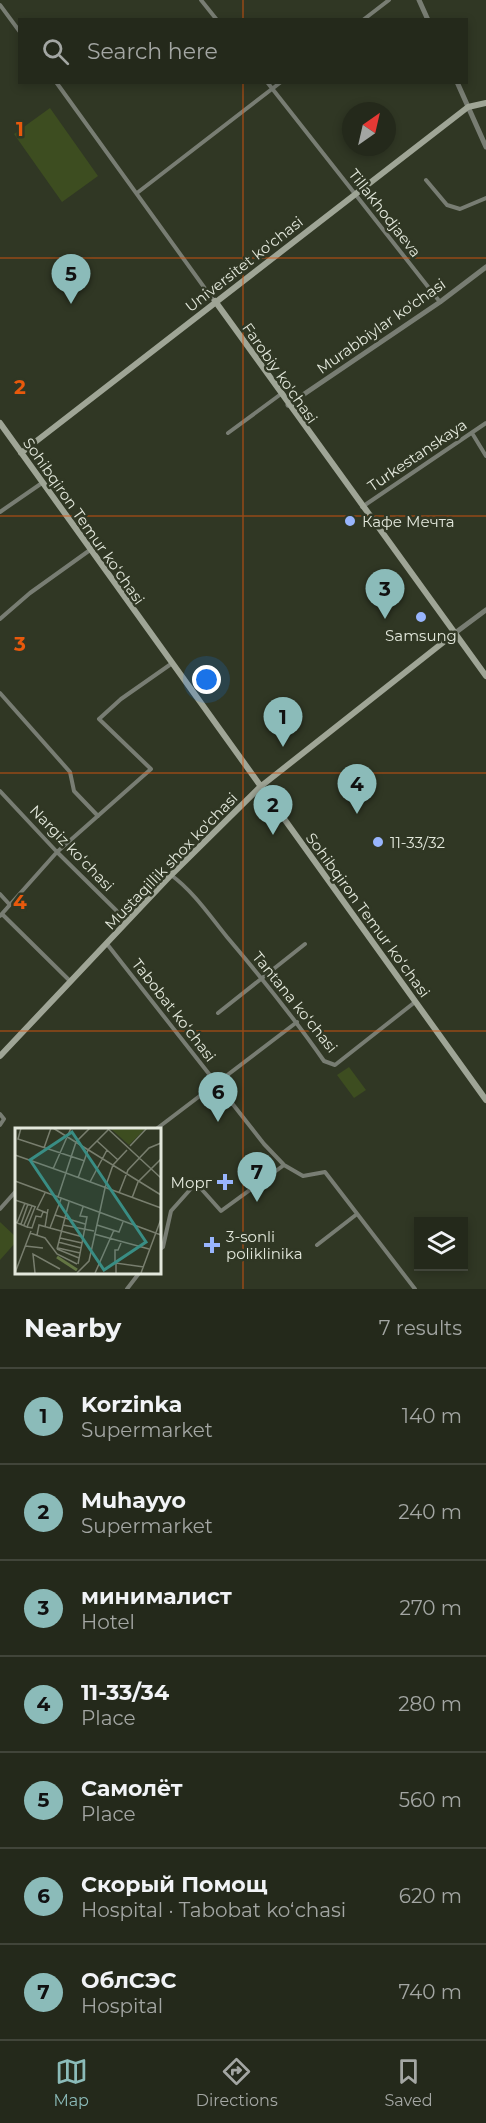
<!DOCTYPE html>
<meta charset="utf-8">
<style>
body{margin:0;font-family:Montserrat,sans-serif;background:#2c3124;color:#f1f3f6}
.controls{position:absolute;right:18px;bottom:18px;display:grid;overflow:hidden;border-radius:0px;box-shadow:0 3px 9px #0003}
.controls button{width:54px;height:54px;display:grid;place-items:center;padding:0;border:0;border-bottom:2px solid #41453a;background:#24291b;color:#f1f3f6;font:30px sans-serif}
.compass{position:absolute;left:342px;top:102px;width:54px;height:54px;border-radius:50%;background:#24291b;box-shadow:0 3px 9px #0003;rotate:34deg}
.you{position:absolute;left:207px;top:680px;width:21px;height:21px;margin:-15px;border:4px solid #fff;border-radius:50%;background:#1a73e8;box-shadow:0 0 0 9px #1a73e833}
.badge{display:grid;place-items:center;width:39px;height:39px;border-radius:50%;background:#8bbbb9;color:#111;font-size:20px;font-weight:700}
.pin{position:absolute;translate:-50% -50px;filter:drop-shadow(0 2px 3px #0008)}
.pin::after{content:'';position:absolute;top:32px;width:21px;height:18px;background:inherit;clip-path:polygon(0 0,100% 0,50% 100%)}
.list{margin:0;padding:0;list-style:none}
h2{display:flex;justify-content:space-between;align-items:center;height:78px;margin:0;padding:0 24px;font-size:26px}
h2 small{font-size:20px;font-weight:400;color:#a3a6a3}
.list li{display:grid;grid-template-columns:39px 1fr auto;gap:18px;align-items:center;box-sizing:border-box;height:96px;padding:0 24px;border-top:2px solid #41453a}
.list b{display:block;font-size:22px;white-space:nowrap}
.list p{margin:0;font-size:20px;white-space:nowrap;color:#a3a6a3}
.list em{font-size:20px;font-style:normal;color:#a3a6a3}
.icon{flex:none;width:33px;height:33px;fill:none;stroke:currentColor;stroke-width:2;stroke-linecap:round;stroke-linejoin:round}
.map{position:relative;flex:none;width:486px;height:1289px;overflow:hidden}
.search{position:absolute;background:#24291b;box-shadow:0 3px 9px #0003;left:18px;right:18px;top:18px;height:66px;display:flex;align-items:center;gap:15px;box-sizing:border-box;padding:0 21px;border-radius:0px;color:#a3a6a3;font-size:22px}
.sheet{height:750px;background:#24291b}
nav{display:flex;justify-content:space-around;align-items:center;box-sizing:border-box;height:84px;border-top:2px solid #41453a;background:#24291b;font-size:16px;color:#a3a6a3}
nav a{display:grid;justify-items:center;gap:3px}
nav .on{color:#8bbbb9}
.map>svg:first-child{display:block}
</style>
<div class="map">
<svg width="486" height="1289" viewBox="0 0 486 1289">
<rect width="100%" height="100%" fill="#303724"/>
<!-- grass -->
<path fill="#3d4d20" d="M50 108 98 176 62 202 14 134Z
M349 1067 366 1090 354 1098 337 1075Z
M0 1222 16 1237V1242L0 1260Z"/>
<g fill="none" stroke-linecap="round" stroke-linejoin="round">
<!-- minor -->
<path stroke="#787d73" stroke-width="4" d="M201 0 217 20
M0 5 20 32
M363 20 389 0
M56 82 214 301
M267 82 440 302
M426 180 447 205 460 209 486 198
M137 193 281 82
M228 433 281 394
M472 433 486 456
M362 507 486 423
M0 512 42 483
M0 619 30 593 90 550
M0 693 70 772 74 791 98 816
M0 791 57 852 127 921
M171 875C193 891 210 916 227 937 261 977 294 1018 324 1061L335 1065 415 1002
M0 894 10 905
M2 914 70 981
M0 916 57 852 151 769 99 719 121 699 171 664
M107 944 264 1144 284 1165 303 1176 325 1172 415 1289
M218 1013 305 944
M0 1114 4 1119 0 1125
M155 1130 297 1022
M0 1209 16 1191
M317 1245 357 1214
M159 1250 163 1247 171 1211 196 1183 221 1211 284 1165
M127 1289 140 1272"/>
<!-- tertiary -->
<path stroke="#787d73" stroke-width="5" d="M419 0 428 20
M457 82 486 147
M288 405 440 302 486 267
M455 633 486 610"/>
<!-- secondary -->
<path stroke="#9fa596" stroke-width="6" d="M215 301 486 676
M0 423 486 1100
M21 453 468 107 486 103
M0 1056 171 875 260 787 455 633"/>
</g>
<!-- grid -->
<path fill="none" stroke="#e8590c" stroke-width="1.5" stroke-opacity="0.55" d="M243 0V20M243 82V1289M0 258H486M0 516H486M0 773H486M0 1031H486"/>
<!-- markers -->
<g fill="#98b5fd" stroke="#303724" stroke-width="2">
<circle cx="350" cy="521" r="6"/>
<circle cx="421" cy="617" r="6"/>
<circle cx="378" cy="842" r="6"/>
<path d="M222 1173h6v6h6v6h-6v6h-6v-6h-6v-6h6z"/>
<path d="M209 1236h6v6h6v6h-6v6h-6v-6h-6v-6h6z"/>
</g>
<g text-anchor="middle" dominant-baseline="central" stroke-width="5" stroke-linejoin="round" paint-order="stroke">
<!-- street labels -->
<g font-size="15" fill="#e3e8dc" stroke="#303724">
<text transform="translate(385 213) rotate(52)">Tillakhodjaeva</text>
<text transform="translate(244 264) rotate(-38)">Universitet ko'chasi</text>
<text transform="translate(381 326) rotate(-35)">Murabbiylar ko'chasi</text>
<text transform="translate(280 373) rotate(55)">Farobiy ko'chasi</text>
<text transform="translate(417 455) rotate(-34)">Turkestanskaya</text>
<text transform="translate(84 521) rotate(55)">Sohibqiron Temur koʻchasi</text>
<text transform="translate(72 848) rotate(46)">Nargiz koʻchasi</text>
<text transform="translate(171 861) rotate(-46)">Mustaqillik shox ko'chasi</text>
<text transform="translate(368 915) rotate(54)">Sohibqiron Temur koʻchasi</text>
<text transform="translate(295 1002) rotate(51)">Tantana koʻchasi</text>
<text transform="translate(174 1010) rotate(52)">Tabobat koʻchasi</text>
</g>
<!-- poi labels -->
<g font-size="15" fill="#e3e8dc" stroke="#303724" text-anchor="start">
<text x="362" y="521">Кафе Мечта</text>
<text x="421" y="635" text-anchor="middle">Samsung</text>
<text x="390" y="842">11-33/32</text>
<text x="212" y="1182" text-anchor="end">Морг</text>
<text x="226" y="1236">3-sonli<tspan x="226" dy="17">poliklinika</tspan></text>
</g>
</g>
<!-- overview -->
<g transform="translate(15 1128)">
<rect width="146" height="146" fill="#303724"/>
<path d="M95 0H131L114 17Z" fill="#3d4d20"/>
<path fill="none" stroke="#637643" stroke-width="3" d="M42 129 62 142"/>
<path fill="none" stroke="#787e6e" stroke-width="1.5" d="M6 0 3 11 70 33M38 0 146 67M92 0 146 50M82 13 103 32M115 18 132 0M29 20 36 0M0 27 51 45M38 41 56 0M51 45 146 80M63 50 73 22 93 2M0 53 146 107M75 54 92 22M90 60 98 37 112 22M30 65 22 81 32 85M104 65 113 42 134 20 146 15M43 69 61 14 75 0M117 70 123 54 146 31M0 72 21 79M40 87 70 96M0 94 12 99 20 79M2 95 10 75M6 96 13 76M9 97 17 78M48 97 79 103M82 97 104 104 108 94M12 99 17 100 21 88 26 89 28 84M30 99 33 81M35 100 46 71M15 105 30 110 42 126 62 136M79 106 134 121M22 107 24 97 68 109M45 110 67 115M43 114 66 120M10 118 28 120M43 120 65 125M42 121 54 74M42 121 64 130M100 135V122H103L106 115M63 136 72 89 65 88 68 79M0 145 16 103M20 145 18 126 45 141M62 145 74 133 90 60M80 145 99 102M101 145V135L129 139M126 145 146 91"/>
<path fill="#398d84" fill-opacity="0.15" stroke="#398d84" stroke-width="3" d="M57 4 131 114 89 142 15 32Z"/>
<rect width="146" height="146" fill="none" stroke="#e3e8dc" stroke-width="3"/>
</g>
<g font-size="20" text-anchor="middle" font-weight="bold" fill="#e8590c" stroke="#303724" stroke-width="5" stroke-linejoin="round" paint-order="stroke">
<text x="20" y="136">1</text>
<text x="20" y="394">2</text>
<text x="20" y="651">3</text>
<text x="20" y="909">4</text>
</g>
</svg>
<div class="controls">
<button><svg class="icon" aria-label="layers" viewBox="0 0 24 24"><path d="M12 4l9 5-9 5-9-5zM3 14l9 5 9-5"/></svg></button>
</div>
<svg class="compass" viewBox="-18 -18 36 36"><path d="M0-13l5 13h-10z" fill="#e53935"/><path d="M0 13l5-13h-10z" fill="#a3a6a3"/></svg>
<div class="you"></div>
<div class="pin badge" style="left:283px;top:747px">1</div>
<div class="pin badge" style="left:273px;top:835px">2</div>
<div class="pin badge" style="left:385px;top:619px">3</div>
<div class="pin badge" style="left:357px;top:814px">4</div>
<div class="pin badge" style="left:71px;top:304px">5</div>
<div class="pin badge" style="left:218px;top:1122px">6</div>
<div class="pin badge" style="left:257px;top:1202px">7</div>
<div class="search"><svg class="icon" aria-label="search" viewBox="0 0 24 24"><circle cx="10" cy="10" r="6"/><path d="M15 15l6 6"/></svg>Search here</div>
</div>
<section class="sheet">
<h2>Nearby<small>7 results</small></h2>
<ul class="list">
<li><span class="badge">1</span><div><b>Korzinka</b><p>Supermarket</p></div><em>140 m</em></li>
<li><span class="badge">2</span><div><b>Muhayyo</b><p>Supermarket</p></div><em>240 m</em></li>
<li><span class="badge">3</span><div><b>минималист</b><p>Hotel</p></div><em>270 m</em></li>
<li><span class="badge">4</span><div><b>11-33/34</b><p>Place</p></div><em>280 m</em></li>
<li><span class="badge">5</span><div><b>Самолёт</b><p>Place</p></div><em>560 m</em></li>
<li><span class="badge">6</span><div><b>Скорый Помощ</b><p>Hospital · Tabobat koʻchasi</p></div><em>620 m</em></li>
<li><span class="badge">7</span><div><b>ОблСЭС</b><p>Hospital</p></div><em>740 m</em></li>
</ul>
</section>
<nav>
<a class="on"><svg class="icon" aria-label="map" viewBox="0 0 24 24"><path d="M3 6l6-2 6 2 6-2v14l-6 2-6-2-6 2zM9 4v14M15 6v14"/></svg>Map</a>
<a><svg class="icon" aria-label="directions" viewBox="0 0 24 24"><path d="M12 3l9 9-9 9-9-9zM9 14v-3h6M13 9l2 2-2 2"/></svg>Directions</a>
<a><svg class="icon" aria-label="saved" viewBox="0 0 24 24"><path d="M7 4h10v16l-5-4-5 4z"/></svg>Saved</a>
</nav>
